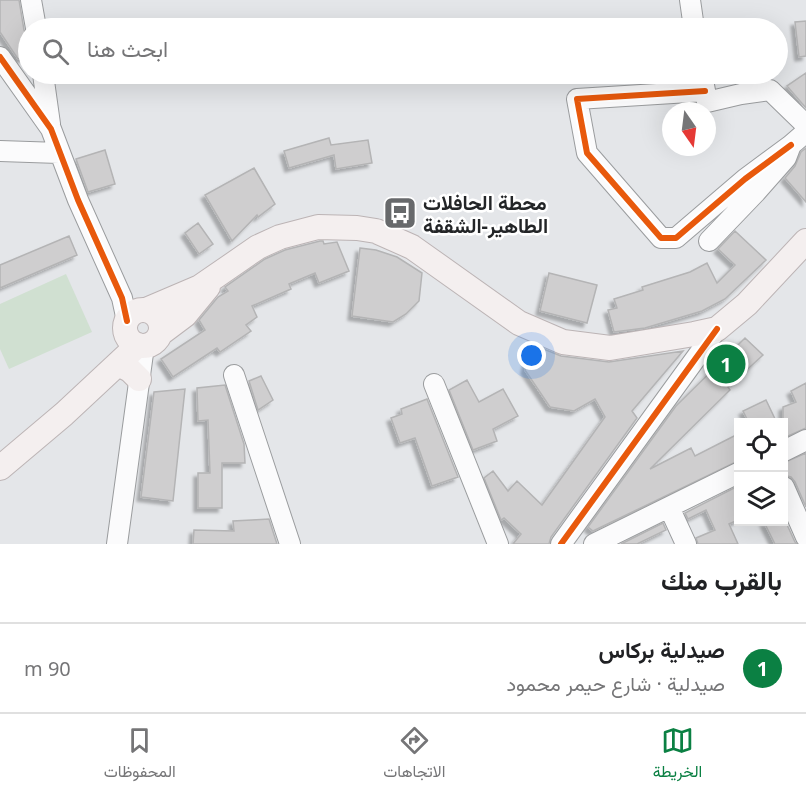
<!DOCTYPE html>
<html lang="ar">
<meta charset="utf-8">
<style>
body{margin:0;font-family:"Noto Sans",Vazirmatn,sans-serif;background:#f2f2f2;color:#202124;direction:rtl}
.controls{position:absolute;right:18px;bottom:18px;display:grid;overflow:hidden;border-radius:0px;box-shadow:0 6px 24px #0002}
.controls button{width:54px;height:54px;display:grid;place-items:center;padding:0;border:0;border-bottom:2px solid #e0e0e0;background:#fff;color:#202124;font:30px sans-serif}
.compass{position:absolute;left:662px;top:102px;width:54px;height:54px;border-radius:50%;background:#fff;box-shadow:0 6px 24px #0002;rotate:166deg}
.you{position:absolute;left:532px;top:356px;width:21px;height:21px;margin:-15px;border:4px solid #fff;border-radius:50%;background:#1a73e8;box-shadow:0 0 0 9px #1a73e833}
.badge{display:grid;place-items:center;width:39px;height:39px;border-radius:50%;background:#0b8043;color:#fff;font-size:20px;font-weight:700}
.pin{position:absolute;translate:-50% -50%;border:3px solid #fff;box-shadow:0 2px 6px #0006}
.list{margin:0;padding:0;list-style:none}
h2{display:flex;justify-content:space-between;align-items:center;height:78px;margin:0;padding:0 24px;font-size:26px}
h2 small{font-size:20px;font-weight:400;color:#757577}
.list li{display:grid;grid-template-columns:39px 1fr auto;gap:18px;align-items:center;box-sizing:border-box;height:90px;padding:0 24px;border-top:2px solid #e0e0e0}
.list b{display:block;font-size:22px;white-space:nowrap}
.list p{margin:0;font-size:20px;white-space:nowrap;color:#757577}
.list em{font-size:20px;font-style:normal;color:#757577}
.icon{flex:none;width:33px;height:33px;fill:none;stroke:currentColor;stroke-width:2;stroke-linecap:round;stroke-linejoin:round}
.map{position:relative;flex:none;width:806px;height:544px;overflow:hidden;direction:ltr}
.search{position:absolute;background:#fff;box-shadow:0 6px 24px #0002;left:18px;right:18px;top:18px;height:66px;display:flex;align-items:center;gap:15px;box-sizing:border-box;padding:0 21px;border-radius:33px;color:#757577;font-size:22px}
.sheet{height:168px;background:#fff}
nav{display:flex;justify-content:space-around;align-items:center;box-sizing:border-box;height:84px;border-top:2px solid #e0e0e0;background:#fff;font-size:16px;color:#757577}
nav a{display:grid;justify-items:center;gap:3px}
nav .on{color:#0b8043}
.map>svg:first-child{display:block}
</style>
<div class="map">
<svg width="806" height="544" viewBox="0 0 806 544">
<defs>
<filter id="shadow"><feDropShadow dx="-4" dy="4" stdDeviation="1.5" flood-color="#0004"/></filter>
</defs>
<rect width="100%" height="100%" fill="#e4e6e9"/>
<!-- green -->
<path fill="#d0e0d1" d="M66 274 92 332 9 369 0 349V304Z"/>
<!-- building -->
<path fill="#cfcecf" stroke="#b4b4b5" stroke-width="1.5" filter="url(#shadow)" d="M0 0H19L24 30 27 36 28 57 18 59 0 32Z
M806 21V56L799 57 795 22Z
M806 73V108L787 86Z
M329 138 331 145 368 140 372 163 336 169 334 155 289 168 284 151Z
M806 148V202L785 178 795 166 801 152Z
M105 150 115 184 88 192 76 159Z
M254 168 275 204 258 217 257 215 232 241 205 195Z
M198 223 213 244 199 254 185 233Z
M735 231 766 260 725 299 702 311 645 328 614 332 608 310 617 308 614 299 643 290 642 287 690 272 707 263 717 283 735 265 718 249Z
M69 236 77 255 0 288V265Z
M320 241H323L324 244 337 242 349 271 319 283 315 273 289 284 291 289 252 306 257 317 246 325 251 331 220 352 217 348 173 377 161 359 205 330 199 320 218 297 228 291 225 287 265 259 285 250Z
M360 248 376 250 397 257 422 273 419 301 406 314 393 322 352 316Z
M549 273 597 285 587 323 540 311Z
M745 338 763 355 728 387 730 390 650 469 691 448 695 456 738 434V461L593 531 588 527 676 406Z
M531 344 561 356 609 362 683 351 632 411 637 418 551 537 549 544H513L521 534 504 518 501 520 484 478 493 471 508 491 517 481 542 505 605 417 595 399 574 411 550 407 525 370Z
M261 376 273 400 258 410 249 381Z
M467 380 479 402 503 389 518 416 493 429 497 441 473 450 449 390Z
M806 383V428L786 437 783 433V407L796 402 791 391Z
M225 385 244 444 245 463H222V508H198V473H210L208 420 198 421 197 388Z
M185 389 173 501 141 497 154 392Z
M427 399 458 477 432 486 415 438 400 443 391 418 402 414 401 409Z
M766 400 777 423H749L743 411Z
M806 453V507L795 482 791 477 783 475V463Z
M738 486V520L729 524 738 544H698L696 538 715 530 706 510 688 519 685 513Z
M783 516 795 542 797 544H775L764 522H783Z
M269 519 277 544H193L194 530 234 531 233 521Z
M663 523 666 530 637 544H621Z"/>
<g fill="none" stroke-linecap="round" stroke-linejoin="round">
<!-- minor casing -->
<g stroke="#9a9c9e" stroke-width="22">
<path id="minor" d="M31 0 36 28
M690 0 694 28
M0 57 51 129 78 200 122 298 127 321
M43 74 50 124
M702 74 707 102 741 94 770 90 806 125
M705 91 577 99 587 153 661 238H676L745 179 791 145
M0 151 59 153
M709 241 756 192 786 158 791 145 806 132
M234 375 290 544
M434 384 498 544
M784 451 806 440
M784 487 806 537
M669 507 686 544
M117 544 144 346
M561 544 717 329
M594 544 738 473"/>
</g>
<!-- major casing -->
<g stroke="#bcb4b5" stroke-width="26">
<path id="major" d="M146 310 200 287 258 247 280 237 318 227 357 228 376 231 412 247 519 323 563 342 610 348 694 334 717 329 747 304 806 241
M125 328a18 18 0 1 1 36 0a18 18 0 1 1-36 0Z
M161 333 185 315 208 287
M118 364 130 370 139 379
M0 468 64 414 138 345"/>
</g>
<!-- minor -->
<use href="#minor" stroke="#fbfbfc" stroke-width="20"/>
<!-- major -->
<use href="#major" stroke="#f4efef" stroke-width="24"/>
<!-- cycleway casing -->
<g stroke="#fff" stroke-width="10">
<path id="cycleway" d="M0 57 51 129 78 200 122 298 127 321
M705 91 577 99 587 153 661 238H676L745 179 791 145
M561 544 717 329"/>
</g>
<!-- cycleway -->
<use href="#cycleway" stroke="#e8590c" stroke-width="6"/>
</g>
<!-- icons -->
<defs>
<g id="bus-square" transform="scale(1.725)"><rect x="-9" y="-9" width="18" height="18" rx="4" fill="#67696b" stroke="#fff"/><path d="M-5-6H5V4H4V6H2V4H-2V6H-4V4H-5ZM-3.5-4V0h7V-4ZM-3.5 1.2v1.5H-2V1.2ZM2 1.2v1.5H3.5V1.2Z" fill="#fff"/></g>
</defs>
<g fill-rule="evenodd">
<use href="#bus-square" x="400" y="213"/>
</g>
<g text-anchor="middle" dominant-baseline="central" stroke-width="5" stroke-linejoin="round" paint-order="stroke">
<!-- poi labels -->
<g font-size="20" font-weight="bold" fill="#232527" stroke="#fff" text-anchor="start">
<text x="423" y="202">محطة الحافلات<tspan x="423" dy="23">الطاهير-الشقفة</tspan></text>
</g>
</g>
</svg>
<div class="controls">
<button><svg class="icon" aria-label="locate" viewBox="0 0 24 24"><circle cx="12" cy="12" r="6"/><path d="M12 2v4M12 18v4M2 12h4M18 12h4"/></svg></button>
<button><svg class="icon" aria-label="layers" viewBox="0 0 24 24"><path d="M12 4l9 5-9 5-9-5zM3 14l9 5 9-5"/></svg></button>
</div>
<svg class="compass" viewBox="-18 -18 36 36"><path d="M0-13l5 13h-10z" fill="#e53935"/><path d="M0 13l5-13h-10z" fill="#757577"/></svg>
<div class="you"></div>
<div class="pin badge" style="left:726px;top:364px">1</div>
<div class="search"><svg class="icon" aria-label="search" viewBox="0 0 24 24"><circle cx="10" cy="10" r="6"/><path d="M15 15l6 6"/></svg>ابحث هنا</div>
</div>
<section class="sheet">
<h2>بالقرب منك<small></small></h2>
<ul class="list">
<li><span class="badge">1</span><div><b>صيدلية بركاس</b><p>صيدلية · شارع حيمر محمود</p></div><em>90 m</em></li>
</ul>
</section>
<nav>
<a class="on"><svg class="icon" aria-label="map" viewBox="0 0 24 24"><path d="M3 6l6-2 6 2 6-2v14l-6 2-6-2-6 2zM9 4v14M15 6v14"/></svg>الخريطة</a>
<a><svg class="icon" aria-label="directions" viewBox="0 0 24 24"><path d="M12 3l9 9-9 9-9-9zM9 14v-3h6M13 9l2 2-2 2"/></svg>الاتجاهات</a>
<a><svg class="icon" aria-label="saved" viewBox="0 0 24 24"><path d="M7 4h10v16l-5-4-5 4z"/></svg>المحفوظات</a>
</nav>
